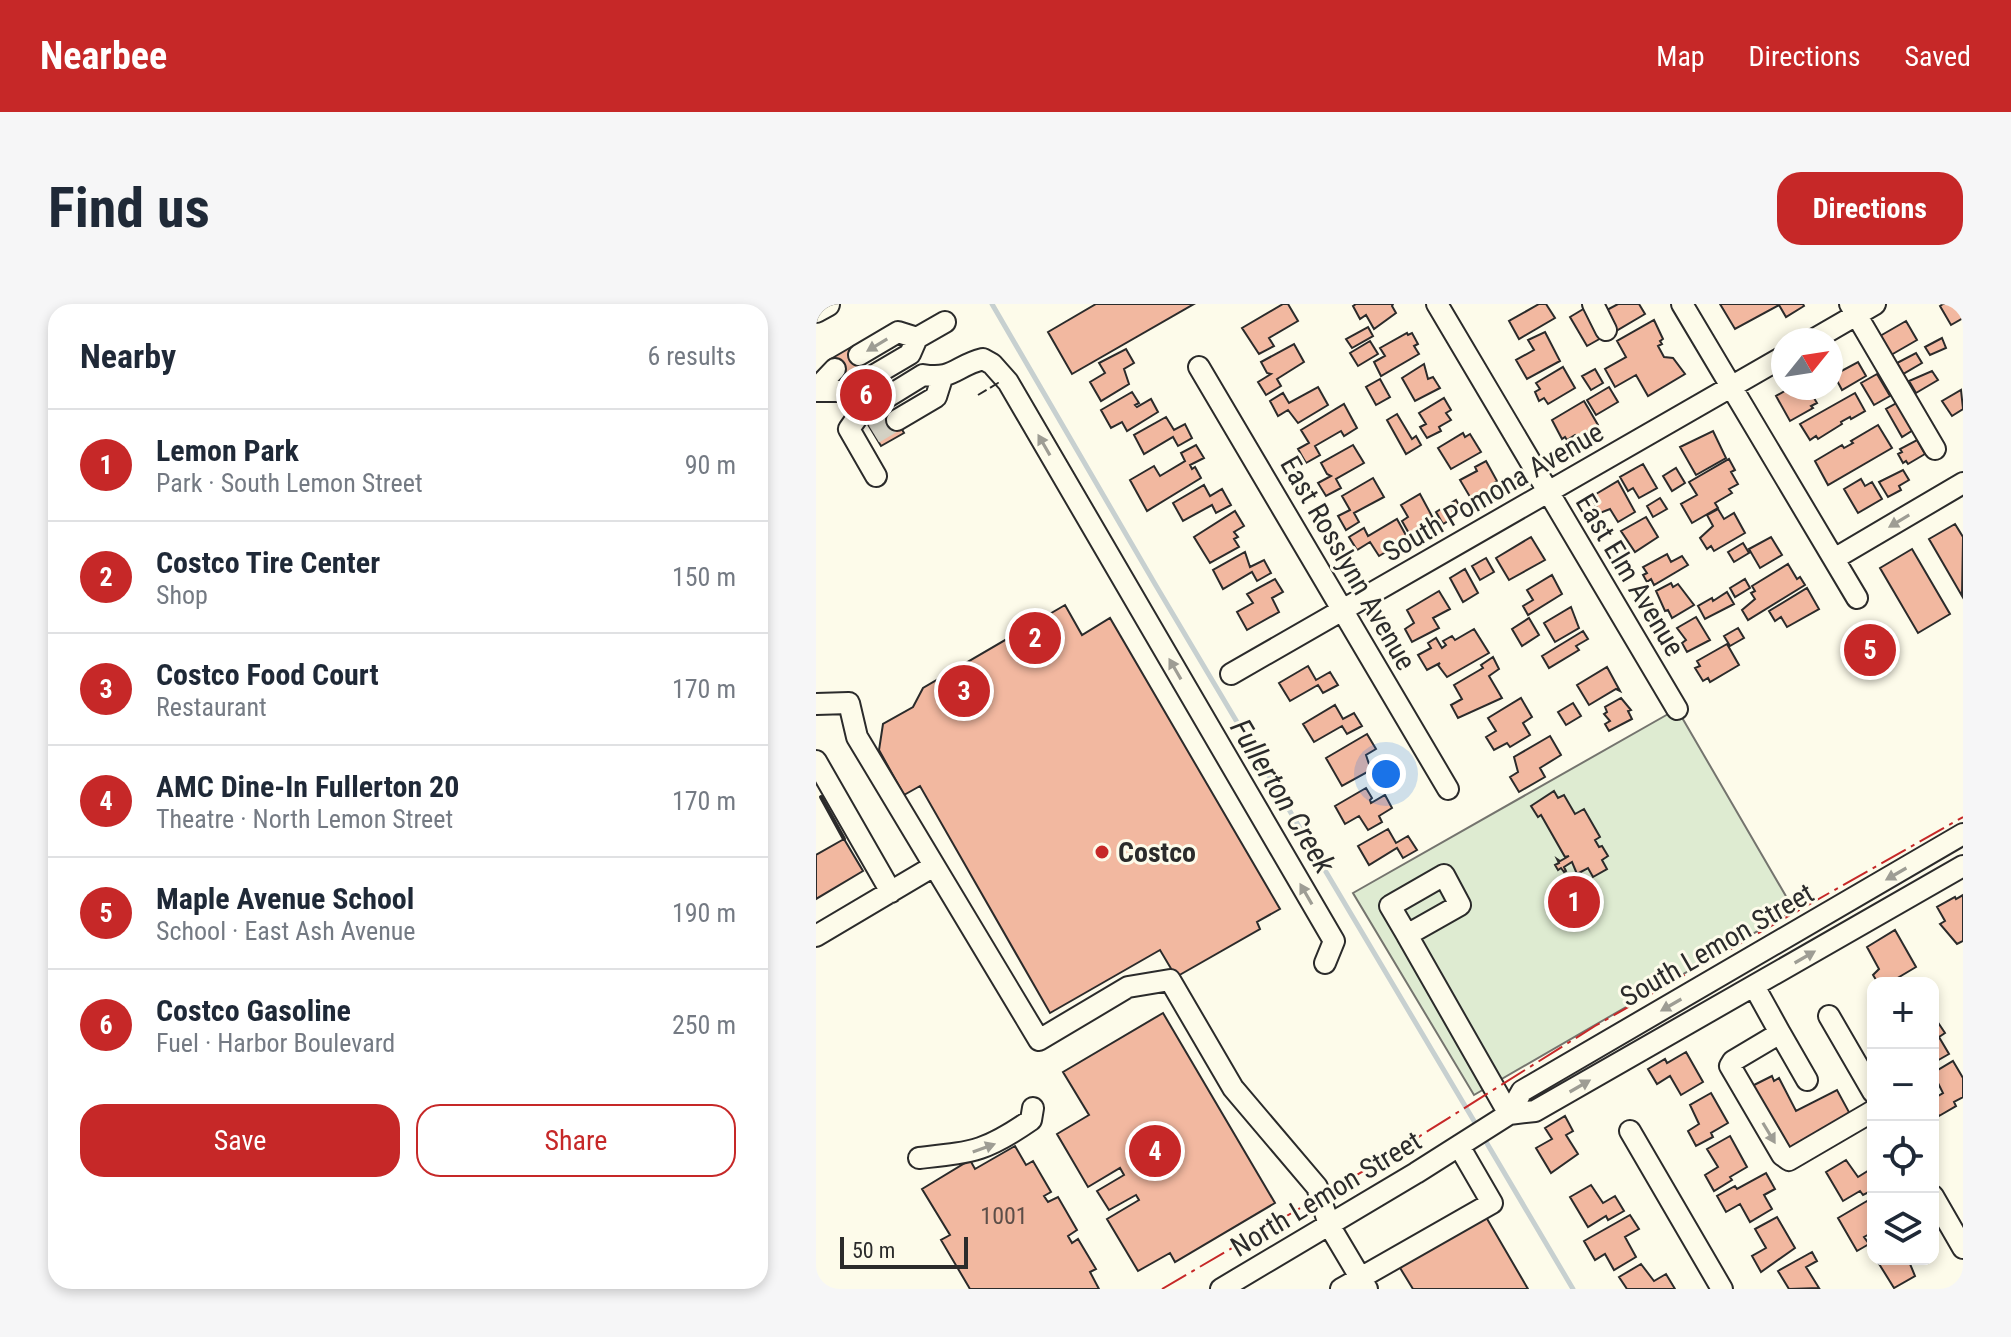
<!DOCTYPE html>
<meta charset="utf-8">
<style>
body{margin:0;font-family:"Roboto Condensed",sans-serif;background:#f6f6f7;color:#1f2937}
.controls{position:absolute;right:24px;bottom:24px;display:grid;overflow:hidden;border-radius:16px;box-shadow:0 4px 12px #0003}
.controls button{width:72px;height:72px;display:grid;place-items:center;padding:0;border:0;border-bottom:2px solid #e0e1e3;background:#fff;color:#1f2937;font:40px sans-serif}
.compass{position:absolute;left:955px;top:24px;width:72px;height:72px;border-radius:50%;background:#fff;box-shadow:0 4px 12px #0003;rotate:60deg}
.scale{position:absolute;left:24px;bottom:20px;width:128px;box-sizing:border-box;padding-left:8px;border:4px solid #2b2b2b;border-top:0;font-size:22px;line-height:28px;white-space:nowrap;color:#2b2b2b;-webkit-text-stroke:6px #fdfbea;paint-order:stroke}
.you{position:absolute;left:570px;top:470px;width:28px;height:28px;margin:-20px;border:6px solid #fff;border-radius:50%;background:#1a73e8;box-shadow:0 0 0 12px #1a73e833}
.badge{display:grid;place-items:center;width:52px;height:52px;border-radius:50%;background:#c62828;color:#fff;font-size:26px;font-weight:700}
.pin{position:absolute;translate:-50% -50%;border:4px solid #fff;box-shadow:0 2px 8px #0006}
.list{margin:0;padding:0;list-style:none}
h2{display:flex;justify-content:space-between;align-items:center;height:104px;margin:0;padding:0 32px;font-size:34px}
h2 small{font-size:26px;font-weight:400;color:#747a83}
.list li{display:grid;grid-template-columns:52px 1fr auto;gap:24px;align-items:center;box-sizing:border-box;height:112px;padding:0 32px;border-top:2px solid #e0e1e3}
.list b{display:block;font-size:30px;white-space:nowrap}
.list p{margin:0;font-size:26px;white-space:nowrap;color:#747a83}
.list em{font-size:26px;font-style:normal;color:#747a83}
.actions{display:flex;gap:16px;padding:24px 32px}
.actions a{flex:1;padding:18px 0;border:2px solid #c62828;border-radius:24px;text-align:center;font-size:28px;color:#c62828}
.actions .main{background:#c62828;color:#fff}
.icon{flex:none;width:44px;height:44px;fill:none;stroke:currentColor;stroke-width:2;stroke-linecap:round;stroke-linejoin:round}
.map{position:relative;flex:none;width:1147px;height:985px;overflow:hidden;border-radius:24px}
header{display:flex;align-items:center;gap:48px;box-sizing:border-box;height:112px;padding:0 40px;background:#c62828;color:#fff}
header strong{font-size:38px}
nav{display:flex;gap:44px;margin-inline-start:auto;font-size:28px}
.intro{display:flex;align-items:center;justify-content:space-between;box-sizing:border-box;height:192px;padding:0 48px}
h1{margin:0;font-size:56px}
.button{padding:20px 36px;border-radius:24px;background:#c62828;color:#fff;font-size:28px;font-weight:700}
main{display:flex;gap:48px;padding:0 48px}
aside{flex:1;background:#fff;border-radius:24px;box-shadow:0 4px 12px #0003}
.map>svg:first-child{display:block}
</style>
<header>
<strong>Nearbee</strong>
<nav><a>Map</a><a>Directions</a><a>Saved</a></nav>
</header>
<div class="intro"><h1>Find us</h1><a class="button">Directions</a></div>
<main>
<aside>
<h2>Nearby<small>6 results</small></h2>
<ul class="list">
<li><span class="badge">1</span><div><b>Lemon Park</b><p>Park · South Lemon Street</p></div><em>90 m</em></li>
<li><span class="badge">2</span><div><b>Costco Tire Center</b><p>Shop</p></div><em>150 m</em></li>
<li><span class="badge">3</span><div><b>Costco Food Court</b><p>Restaurant</p></div><em>170 m</em></li>
<li><span class="badge">4</span><div><b>AMC Dine-In Fullerton 20</b><p>Theatre · North Lemon Street</p></div><em>170 m</em></li>
<li><span class="badge">5</span><div><b>Maple Avenue School</b><p>School · East Ash Avenue</p></div><em>190 m</em></li>
<li><span class="badge">6</span><div><b>Costco Gasoline</b><p>Fuel · Harbor Boulevard</p></div><em>250 m</em></li>
</ul>
<div class="actions"><a class="main">Save</a><a>Share</a></div>
</aside>
<div class="map">
<svg width="1147" height="985" viewBox="0 0 1147 985">
<rect width="100%" height="100%" fill="#fdfbea"/>
<!-- green -->
<path fill="#deebd1" stroke="#74746e" stroke-width="2" d="M861 405 978 606 658 791 537 589Z"/>
<g fill="none" stroke-linecap="round" stroke-linejoin="round">
<!-- stream -->
<path stroke="#c7d0d0" stroke-width="5" d="M176 0 339 280 661 822
M666 831 757 985"/>
</g>
<!-- building -->
<path fill="#f2b8a0" stroke="#2b2b2b" stroke-width="2" d="M280 0H378L256 70 232 28Z
M467 0H472L482 17 453 34 458 42 443 50 426 24Z
M540 0H577L576 2 580 9 558 25 550 11 544 15 537 2Z
M723 0H730L739 14 703 35 693 17Z
M802 0H823L829 10 800 27 789 7Z
M904 0H987L988 2 970 13 963 1 919 25Z
M1127 0H1147V14L1135 21 1124 2Z
M769 4 787 33 771 42 754 13Z
M838 16 847 35 844 37 846 40 842 42 848 53 857 54 869 70 832 92 820 71 799 83 789 65 810 53 801 37Z
M1090 17 1101 36 1075 51 1064 32Z
M552 23 557 32 536 44 530 35Z
M729 28 744 57 711 75 700 56 718 46 712 36Z
M591 29 592 31 596 29 602 40 598 42 603 50 565 72 558 58 569 52 564 44Z
M1126 34 1130 44 1114 51 1109 43Z
M554 37 562 50 542 62 534 49Z
M478 40 488 58 461 75 465 82 450 91 442 78 455 70 451 69 445 58Z
M37 42 88 129 65 142 13 56Z
M310 45 318 59 308 65 313 80 285 97 274 78 289 69 283 59Z
M1100 49 1106 59 1087 70 1081 59Z
M1042 58 1050 72 1026 86 1018 71Z
M608 60 612 75 617 73 624 84 599 97 586 74Z
M747 63 759 84 732 100 728 94 723 97 719 88 724 85 720 79Z
M779 65 787 79 775 86 766 72Z
M1116 67 1122 76 1100 89 1093 77Z
M1061 70 1074 92 1058 101 1045 79Z
M564 75 574 93 560 101 550 83Z
M502 83 512 101 482 119 472 106 462 112 454 97 467 89 473 99Z
M793 83 802 98 780 111 771 96Z
M974 84 977 88 983 84H992L1001 99 995 102 997 104 974 117 960 92Z
M1145 86 1147 105 1136 112 1126 97Z
M316 88 323 99 319 101 321 103 335 95 342 108 311 127 306 118 295 124 285 106Z
M1039 89 1049 107 1035 115 1034 113 1025 118 1026 120 1002 135 1000 132 994 136 984 120Z
M628 94 635 106 630 109 635 116 623 123 625 127 611 134 604 123 610 120 603 109Z
M1086 96 1102 123 1086 133 1070 105Z
M768 97 782 121 761 133 759 131 751 136 749 133 746 135 736 116Z
M528 100 541 124 528 132 525 127 499 142 504 151 490 159 482 145 493 139 485 126Z
M581 110 596 135 600 132 605 141 590 150 571 116Z
M350 113 358 126 369 120 376 134 362 142 357 133 328 150 318 131Z
M1062 121 1076 144 1012 181 999 157 1026 141 1028 144 1037 139 1035 137Z
M897 127 910 154 880 171 864 143Z
M647 129 649 133 654 130 665 148 635 165 622 144Z
M1101 136 1109 150 1092 160 1090 157 1087 159 1082 150 1086 148 1084 145Z
M380 141 388 154 374 161 376 165 379 163 385 174 331 207 314 176 338 162 344 172 369 157 365 149Z
M537 141 548 159 520 175 525 184 510 192 502 179 515 172 511 170 505 159Z
M913 155 919 166 915 168 922 180 913 185 916 189 899 199 902 204 876 219 865 200 881 191 873 178Z
M670 157 681 177 677 180 680 185 657 198 644 176 661 167 659 163Z
M827 160 841 184 823 194 817 184 812 187 804 173Z
M860 164 869 179 856 187 847 172Z
M1087 166 1093 176 1083 182 1085 186 1072 193 1063 178Z
M557 174 568 193 538 209 543 218 530 226 522 212 534 206 526 192Z
M1045 175 1049 182 1056 178 1066 195 1042 209 1028 185Z
M802 177 819 208 802 218 794 205 784 209 775 193Z
M388 181 394 192 406 185 415 201 400 209 396 201 367 217 357 199Z
M604 190 618 216 595 233 586 217 592 213 585 201Z
M844 194 851 205 837 213 831 202Z
M640 196 647 208 627 220 620 208Z
M902 205 908 215 918 209 929 229 898 247 895 242 891 245 884 234 897 222 891 211Z
M419 207 428 222 418 228 422 233 418 235 423 243 394 259 378 233Z
M830 213 842 233 819 248 805 227Z
M581 215 592 235 563 252 554 238 541 246 533 233 548 224 552 232Z
M1139 220 1147 233 1146 292 1113 235Z
M715 233 729 256 693 276 680 254Z
M955 233 966 251 944 264 933 245Z
M927 239 933 249 918 258 912 248Z
M1096 245 1134 310 1102 329 1064 264Z
M429 248 434 263 448 256 455 269 441 277 436 268 407 285 397 266Z
M851 250 855 258 866 252 872 261 838 281 835 275 831 278 827 271 831 269 827 263Z
M670 254 678 268 664 276 656 262Z
M972 260 981 275 984 273 989 281 932 316 926 306 939 295 935 289 939 287 936 282Z
M649 265 662 289 647 298 634 274Z
M736 271 746 290 712 311 707 302 717 296 711 286Z
M459 275 467 288 456 294 463 308 431 326 421 308 437 299 431 290Z
M929 275 934 284 919 293 914 284Z
M855 279 857 283 862 280 878 301 856 314 852 306 849 307 840 287Z
M991 284 1003 305 971 323 965 313 959 317 953 307Z
M623 287 634 305 617 314 623 324 596 338 589 325 598 319 591 306Z
M911 288 918 300 889 315 882 302 896 294 897 297Z
M249 301 266 331 294 314 464 605 441 618 444 625 360 673 344 646 234 709 104 482 88 491 63 446 67 420 97 403 107 384Z
M755 303 763 324 739 338 728 319Z
M880 313 894 336 871 348 866 339 870 336 861 324Z
M713 314 723 331 706 342 696 325Z
M922 324 928 334 914 342 908 332Z
M658 325 673 349 631 373 622 361 624 359 611 366 602 351 615 344 612 339 620 334 626 344 630 341 627 337 636 332 639 336Z
M767 327 772 335 760 342 763 346 733 364 726 352Z
M911 340 923 361 894 378 892 374 887 377 879 364 884 362 881 357Z
M677 353 683 365 673 372 686 394 642 414 635 401 646 395 638 381 667 364 665 361Z
M492 362 500 376 514 368 522 381 507 389 502 381 474 397 463 379Z
M791 363 804 387 800 385 773 401 761 381Z
M705 394 716 413 707 419 714 431 694 443 691 439 678 446 670 433 680 427 672 414Z
M805 394 815 406 812 407 816 415 793 427 789 420 794 417 788 410 791 408 789 403Z
M757 399 765 412 750 421 742 408Z
M519 401 527 415 538 409 546 422 531 430 526 422 498 438 487 420Z
M551 430 560 445 550 451 555 466 526 482 510 454Z
M734 432 745 451 724 464 729 473 703 488 694 473 702 468 698 453Z
M550 484 556 494 554 496 555 499 569 491 576 504 563 512 566 518 552 526 543 512 529 520 519 502Z
M738 487 742 494 748 491 759 510 768 505 784 533 779 536 783 543 786 542 792 552 786 556 791 565 777 573 772 564 761 570 756 558 748 563 750 567 748 568 745 564 742 566 739 561 743 559 741 555 744 557 753 552 749 553 725 511 722 513 715 502Z
M572 525 580 539 592 532 601 546 587 554 581 544 553 561 542 542Z
M28 535 47 567 0 595V551Z
M1147 591V637L1141 640 1124 620 1129 617 1121 603 1139 593 1140 595Z
M1079 626 1100 663 1073 679H1062L1057 671 1063 665 1051 643Z
M347 709 459 899 359 958 354 949 322 967 291 915 323 896 320 891 293 906 281 887 308 871 304 864 272 883 241 830 273 811 247 768Z
M1121 717 1129 729 1123 733 1133 750 1117 759V720Z
M870 748 887 778 865 791 854 772 841 780 832 765 849 755 851 759Z
M1137 757 1147 774V793L1138 798 1140 802 1123 812 1117 802V795L1127 789 1117 769Z
M956 772 958 777 963 774 980 807 1021 786 1034 810 970 847 936 782Z
M895 789 912 819 895 829 897 833 880 842 872 827 883 820 874 801Z
M749 812 757 827 750 831 762 850 735 869 720 844 736 835 729 824Z
M914 832 931 863 914 873 916 876 898 887 889 871 902 863 891 845Z
M199 842 210 861 217 857 235 888 228 892 232 898 242 893 261 926 252 932 256 939 262 935 280 965 274 968 283 985H154L125 936 134 931 106 885 154 856 159 865Z
M1030 856 1042 873 1055 865 1057 886 1047 891 1044 887 1027 897 1010 868Z
M950 869 959 885 948 891 956 905 934 918 924 900 910 908 901 892 919 882 921 885Z
M775 881 787 899 799 892 808 907 792 916 790 912 772 923 754 893Z
M1051 897 1053 900 1057 897V928L1048 933 1053 940 1041 947 1022 914Z
M814 911 823 925 809 933 820 953 798 966 789 950 779 956 768 937Z
M670 913 712 985H597L581 959Z
M961 913 979 944 945 968 936 952 950 944 939 925Z
M996 948 1001 957 990 963 1003 984 973 985 962 967Z
M1060 955H1092L1099 972 1078 984Z
M825 960 838 977 850 970 859 985H811L803 973Z"/>
<g fill="none" stroke-linecap="round" stroke-linejoin="round">
<!-- minor-tunnel -->
<path stroke="#d3d1c4" stroke-width="20" stroke-dasharray="20 10" stroke-linecap="butt" d="M58 130 81 116"/>
<!-- minor casing -->
<g stroke="#2b2b2b" stroke-width="24">
<path id="minor" d="M621 0 861 405
M777 0 790 26
M866 0 1041 294
M1034 0 1119 145
M997 36 1059 0
M43 51 82 28 101 34 129 18
M383 63 632 485
M55 73 94 50 101 34
M0 85 19 65
M0 87H32
M68 95 107 71C138 76 139 62 167 55L176 60 192 78 518 637 509 659
M45 108 33 125 60 172
M81 116 120 93 126 74
M1018 255 1147 179
M415 370 967 53
M0 400 33 399 41 433 223 736 312 683 354 676 417 784 501 883 513 921 551 985
M0 457 75 588
M591 631 574 602 628 571 644 601 591 631 693 810
M0 632 118 562
M938 682 964 729 917 757 914 762 966 851 973 856 1057 807
M1013 712 1057 788
M964 729 991 776
M693 810 706 787 1147 530
M814 827 906 985
M103 854C157 848 169 848 215 816L217 804
M1117 892 1147 944
M405 985 600 869 693 810 719 807 1147 562
M525 985 676 899 643 842"/>
</g>
<!-- major casing -->
<g stroke="#2b2b2b" stroke-width="28">
<path id="major" d="M0 6 11 0"/>
</g>
<!-- minor -->
<use href="#minor" stroke="#fdfbea" stroke-width="20"/>
<!-- major -->
<use href="#major" stroke="#fdfbea" stroke-width="24"/>
<!-- fence -->
<path stroke="#2b2b2b" stroke-width="2" stroke-dasharray="10 4" stroke-linecap="butt" d="M162 91 182 79 184 83"/>
<!-- wall -->
<path stroke="#2b2b2b" stroke-width="4" d="M5 493 28 535"/>
<!-- power -->
<path stroke="#c62828" stroke-width="2" stroke-dasharray="28 6 4 6" stroke-linecap="butt" d="M346 985 561 859 779 722 1147 513"/>
</g>
<!-- one-way arrows -->
<defs><path id="oneway-solid" d="M-6-.8H1V-3.2L6.5 0L1 3.2V.8H-6Z" transform="scale(2)"/></defs>
<g fill="#9e9d94">
<use href="#oneway-solid" transform="translate(61 41) rotate(149)"/>
<use href="#oneway-solid" transform="translate(228 141) rotate(-120)"/>
<use href="#oneway-solid" transform="translate(1083 217) rotate(149)"/>
<use href="#oneway-solid" transform="translate(359 365) rotate(-120)"/>
<use href="#oneway-solid" transform="translate(1080 570) rotate(150)"/>
<use href="#oneway-solid" transform="translate(490 590) rotate(-120)"/>
<use href="#oneway-solid" transform="translate(989 653) rotate(-30)"/>
<use href="#oneway-solid" transform="translate(855 701) rotate(150)"/>
<use href="#oneway-solid" transform="translate(764 782) rotate(-30)"/>
<use href="#oneway-solid" transform="translate(953 829) rotate(59)"/>
<use href="#oneway-solid" transform="translate(168 844) rotate(-20)"/>
</g>
<!-- markers -->
<circle fill="#c62828" stroke="#fdfbea" stroke-width="3" cx="286" cy="548" r="8"/>
<g text-anchor="middle" dominant-baseline="central" stroke-width="6" stroke-linejoin="round" paint-order="stroke">
<!-- number labels -->
<g font-size="24" fill="#5d4e48">
<text x="188" y="912">1001</text>
</g>
<!-- street labels -->
<g font-size="28" fill="#2b2b2b" stroke="#fdfbea">
<text transform="translate(677 188) rotate(-30)">South Pomona Avenue</text>
<text transform="translate(532 259) rotate(60)">East Rosslynn Avenue</text>
<text transform="translate(814 271) rotate(59)">East Elm Avenue</text>
<text transform="translate(901 641) rotate(-30)">South Lemon Street</text>
<text transform="translate(510 890) rotate(-31)">North Lemon Street</text>
</g>
<!-- poi labels -->
<g font-size="28" font-weight="bold" fill="#2b2b2b" stroke="#fdfbea" text-anchor="start">
<text x="302" y="548">Costco</text>
</g>
<!-- water labels -->
<g font-size="30" font-style="italic" fill="#2b2b2b" stroke="#fdfbea">
<text transform="translate(467 492) rotate(59)">Fullerton Creek</text>
</g>
</g>
</svg>
<div class="controls">
<button>+</button>
<button>−</button>
<button><svg class="icon" aria-label="locate" viewBox="0 0 24 24"><circle cx="12" cy="12" r="6"/><path d="M12 2v4M12 18v4M2 12h4M18 12h4"/></svg></button>
<button><svg class="icon" aria-label="layers" viewBox="0 0 24 24"><path d="M12 4l9 5-9 5-9-5zM3 14l9 5 9-5"/></svg></button>
</div>
<svg class="compass" viewBox="-18 -18 36 36"><path d="M0-13l5 13h-10z" fill="#e53935"/><path d="M0 13l5-13h-10z" fill="#747a83"/></svg>
<div class="scale">50 m</div>
<div class="you"></div>
<div class="pin badge" style="left:758px;top:598px">1</div>
<div class="pin badge" style="left:219px;top:334px">2</div>
<div class="pin badge" style="left:148px;top:387px">3</div>
<div class="pin badge" style="left:339px;top:847px">4</div>
<div class="pin badge" style="left:1054px;top:346px">5</div>
<div class="pin badge" style="left:50px;top:91px">6</div>
</div>
</main>
